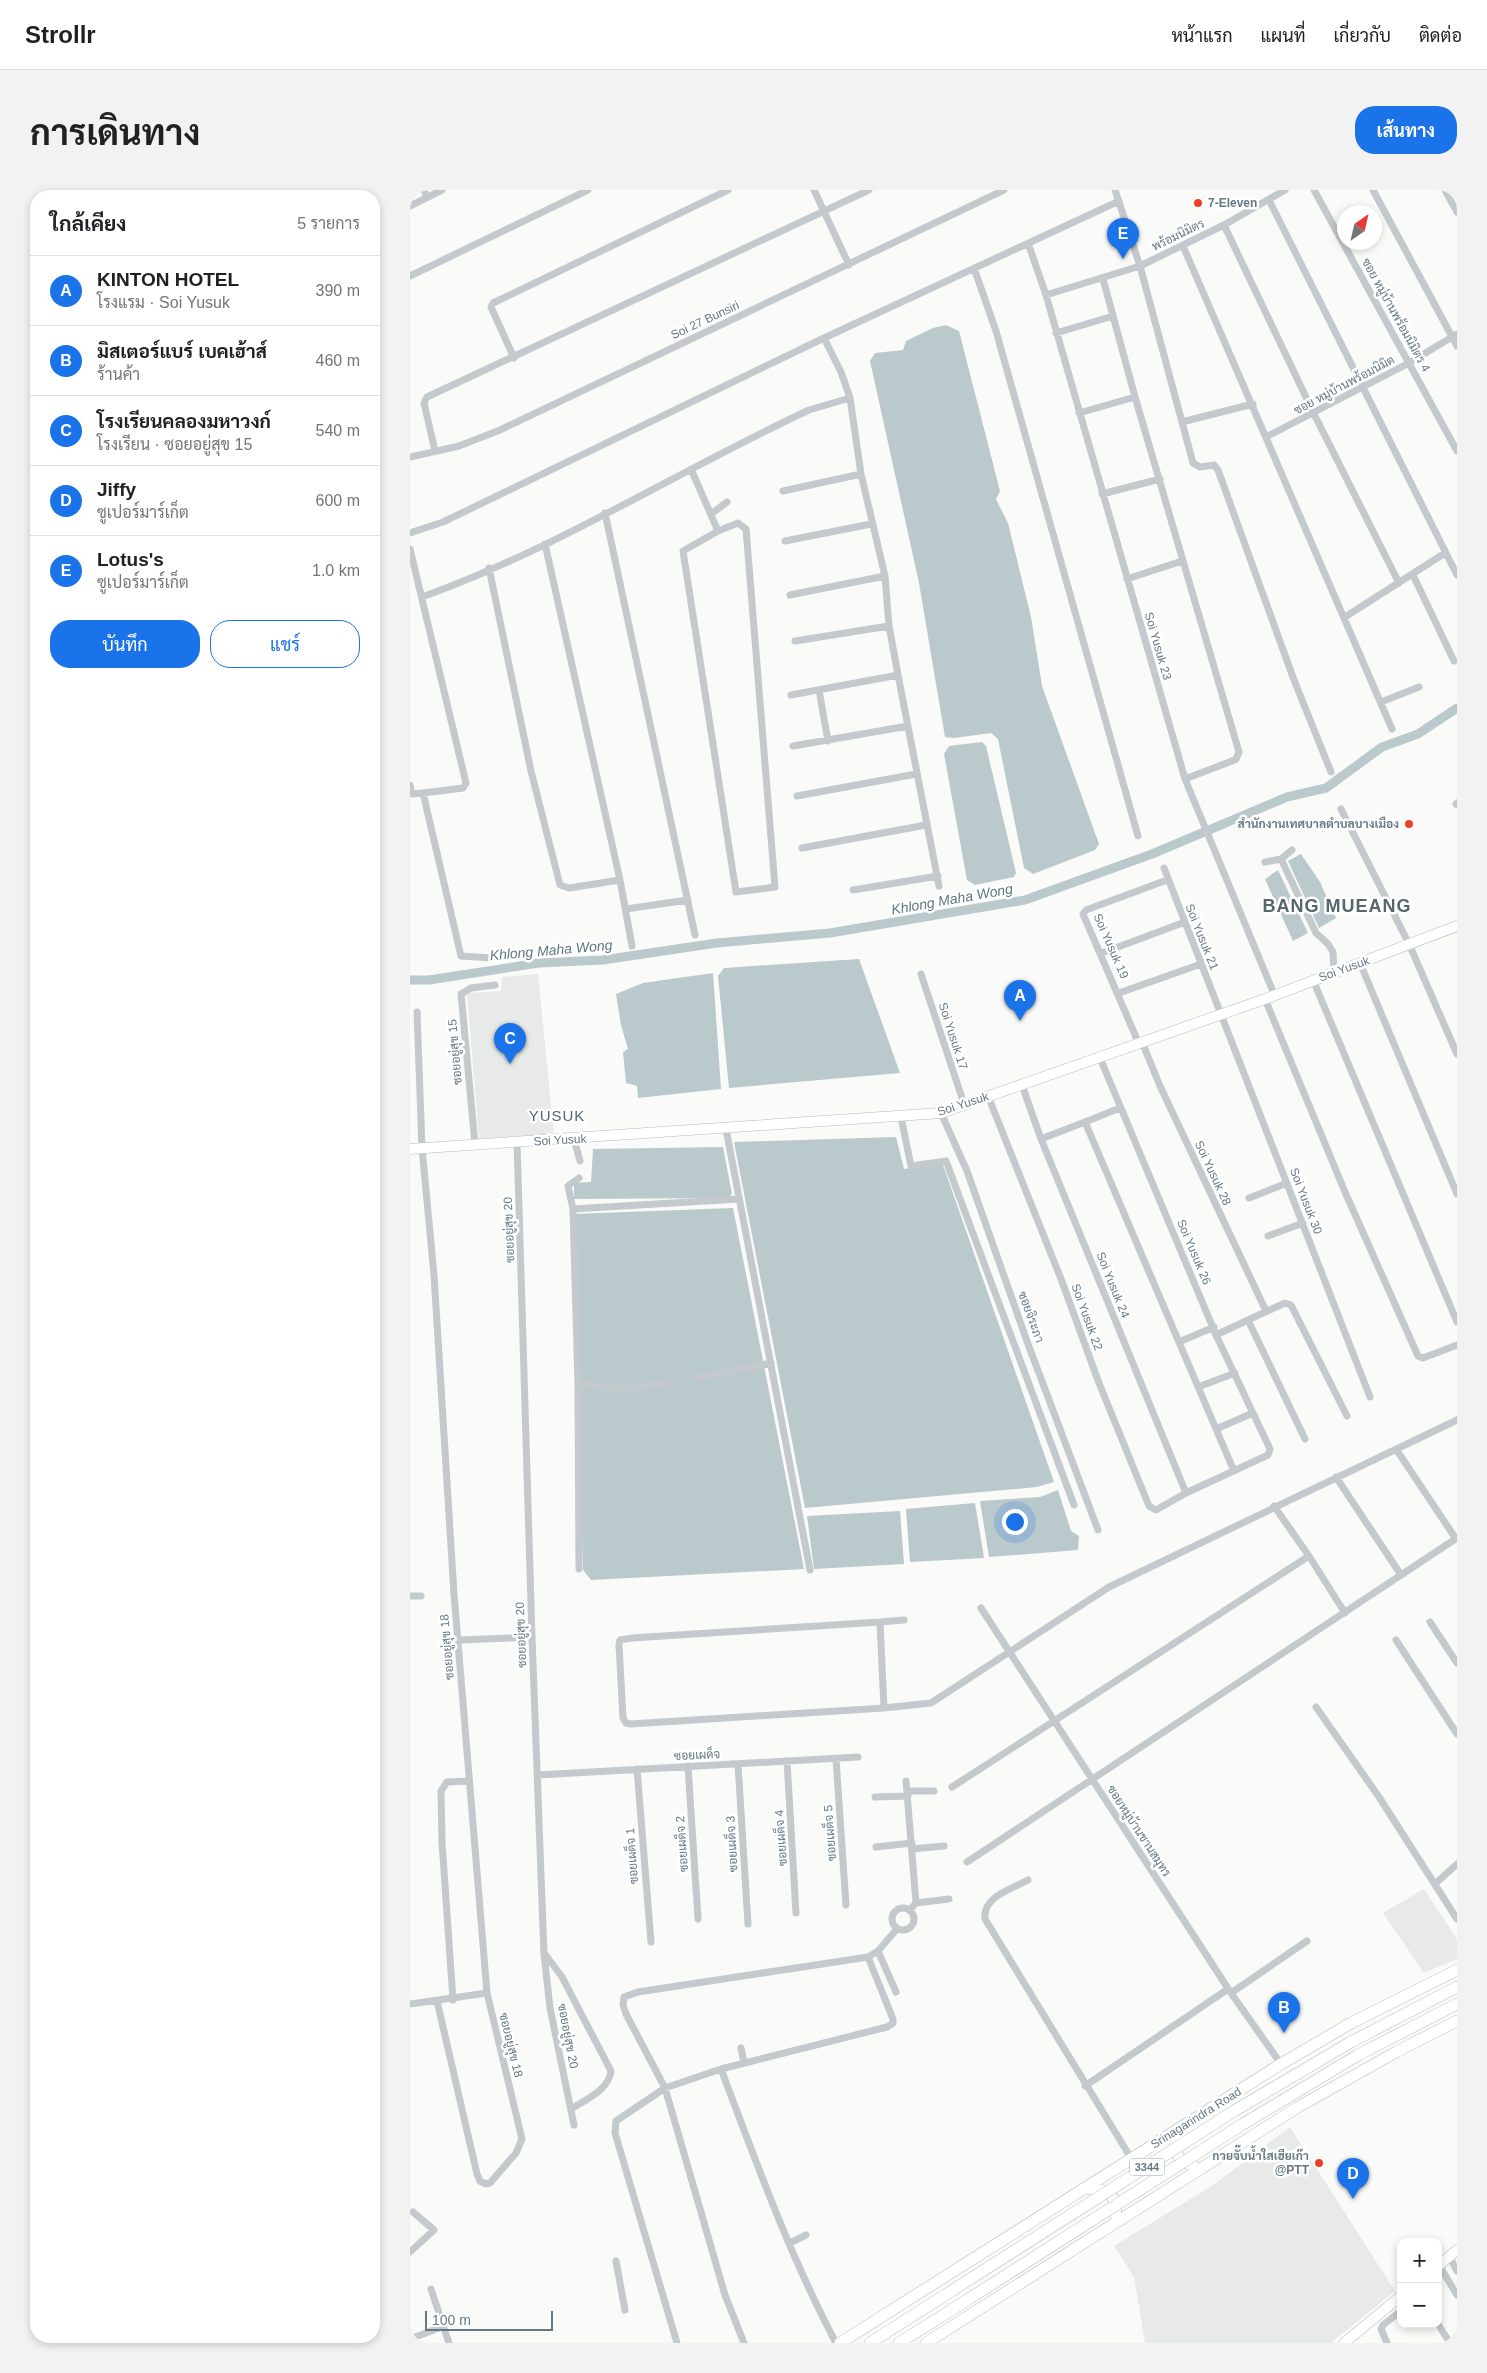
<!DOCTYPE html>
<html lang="th">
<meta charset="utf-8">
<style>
body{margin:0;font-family:Helvetica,Sarabun,sans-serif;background:#f2f2f2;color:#202124}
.controls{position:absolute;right:15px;bottom:15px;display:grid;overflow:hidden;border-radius:10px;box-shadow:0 2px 8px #0003}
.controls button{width:45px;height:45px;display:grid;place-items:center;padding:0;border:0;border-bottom:1px solid #e0e0e0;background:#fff;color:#202124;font:25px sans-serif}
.compass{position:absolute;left:927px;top:15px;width:45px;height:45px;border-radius:50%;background:#fff;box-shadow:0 2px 8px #0003;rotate:34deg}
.scale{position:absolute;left:15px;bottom:12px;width:128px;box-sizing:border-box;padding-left:5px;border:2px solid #647984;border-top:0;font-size:14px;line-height:18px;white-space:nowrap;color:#647984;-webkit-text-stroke:4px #fff;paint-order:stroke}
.you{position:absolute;left:604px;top:1331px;width:18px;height:18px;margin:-12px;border:4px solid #fff;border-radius:50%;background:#1a73e8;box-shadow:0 0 0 8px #1a73e833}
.badge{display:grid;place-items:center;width:32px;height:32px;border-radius:50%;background:#1a73e8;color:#fff;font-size:16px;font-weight:700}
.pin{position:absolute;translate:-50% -41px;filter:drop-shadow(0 1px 2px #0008)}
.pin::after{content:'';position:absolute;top:26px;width:18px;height:15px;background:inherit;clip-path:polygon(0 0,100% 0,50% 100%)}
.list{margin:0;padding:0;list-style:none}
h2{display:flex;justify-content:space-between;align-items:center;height:65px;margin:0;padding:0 20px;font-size:21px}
h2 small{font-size:16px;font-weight:400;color:#757577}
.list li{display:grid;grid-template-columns:32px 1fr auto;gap:15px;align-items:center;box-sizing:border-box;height:70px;padding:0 20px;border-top:1px solid #e0e0e0}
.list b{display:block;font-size:19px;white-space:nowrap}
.list p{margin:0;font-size:16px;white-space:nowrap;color:#757577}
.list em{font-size:16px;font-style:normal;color:#757577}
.actions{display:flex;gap:10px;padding:15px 20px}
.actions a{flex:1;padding:11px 0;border:1px solid #1a73e8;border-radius:20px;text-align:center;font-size:18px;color:#1a73e8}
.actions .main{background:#1a73e8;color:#fff}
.map{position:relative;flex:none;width:1047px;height:2153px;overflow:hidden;border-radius:20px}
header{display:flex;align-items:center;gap:30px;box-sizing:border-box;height:70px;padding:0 25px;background:#fff;border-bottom:1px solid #e0e0e0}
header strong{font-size:24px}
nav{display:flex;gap:28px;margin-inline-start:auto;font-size:18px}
.intro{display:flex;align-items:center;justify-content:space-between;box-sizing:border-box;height:120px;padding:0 30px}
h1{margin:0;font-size:35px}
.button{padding:12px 22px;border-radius:20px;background:#1a73e8;color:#fff;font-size:18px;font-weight:700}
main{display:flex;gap:30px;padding:0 30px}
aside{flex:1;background:#fff;border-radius:20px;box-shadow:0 2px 8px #0003}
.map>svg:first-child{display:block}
</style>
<header>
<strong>Strollr</strong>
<nav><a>หน้าแรก</a><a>แผนที่</a><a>เกี่ยวกับ</a><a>ติดต่อ</a></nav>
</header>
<div class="intro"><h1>การเดินทาง</h1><a class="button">เส้นทาง</a></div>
<main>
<aside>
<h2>ใกล้เคียง<small>5 รายการ</small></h2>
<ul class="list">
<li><span class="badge">A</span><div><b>KINTON HOTEL</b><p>โรงแรม · Soi Yusuk</p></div><em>390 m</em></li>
<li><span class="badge">B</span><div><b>มิสเตอร์แบร์ เบคเฮ้าส์</b><p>ร้านค้า</p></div><em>460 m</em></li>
<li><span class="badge">C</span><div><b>โรงเรียนคลองมหาวงก์</b><p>โรงเรียน · ซอยอยู่สุข 15</p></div><em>540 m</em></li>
<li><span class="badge">D</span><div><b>Jiffy</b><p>ซูเปอร์มาร์เก็ต</p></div><em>600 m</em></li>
<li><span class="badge">E</span><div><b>Lotus's</b><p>ซูเปอร์มาร์เก็ต</p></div><em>1.0 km</em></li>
</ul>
<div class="actions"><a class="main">บันทึก</a><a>แชร์</a></div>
</aside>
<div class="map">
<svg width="1047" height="2153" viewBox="0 0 1047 2153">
<rect width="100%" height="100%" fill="#fafaf8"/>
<!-- built -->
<path fill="#e8eae9" d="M128 784 144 945 69 949 57 803 91 801 92 787Z
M1014 1699 1047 1749V1769L1014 1783 973 1723Z
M880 1937 985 2101 921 2153H735L724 2087 704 2056 803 1995Z"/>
<!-- water -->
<path fill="#bac9cc" d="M536 135 549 141 590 301 586 309 598 333 621 427 632 496 689 654 685 660 623 684 614 678 588 549 581 543 544 548 535 547 509 393 460 171 465 163 493 160 496 151 523 138Z
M572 552 576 556 606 683 604 687 565 695 557 690 534 564 539 556Z
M891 664 910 692 926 728 909 738 878 671Z
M868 680 898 743 883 751 855 689Z
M449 769 490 883 319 898 308 786 314 778Z
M303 783 311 899 228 908 227 896 216 893 213 862 218 859 211 835 206 804 233 793Z
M486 947 494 979 532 972 644 1292 627 1297 395 1318 324 952Z
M313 957 322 1004 317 1008 164 1009V993L181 992 183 959Z
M323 1018 394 1379 181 1390 173 1380 163 1024Z
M648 1300 661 1341 669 1346 668 1360 579 1367 570 1311 630 1307Z
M565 1313 574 1368 500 1372 496 1319Z
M490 1321 494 1374 404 1379 397 1326Z"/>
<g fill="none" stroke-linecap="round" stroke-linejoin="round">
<!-- canal -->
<path stroke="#bac9cc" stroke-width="9" d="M0 790H19L129 773 193 770 307 753 420 743 615 710 742 664 877 607 916 598 972 557 1008 544 1047 518"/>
<!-- secondary casing -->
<g stroke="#b5bdc1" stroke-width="11">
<path id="secondary" d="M0 959 531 923 855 809 1047 736
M1028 2076 1047 2060
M934 2153 991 2106"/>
</g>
<!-- primary casing -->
<g stroke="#b4bbbe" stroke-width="12">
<path id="primary" d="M941 1852 1047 1797
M948 1865 1047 1814
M772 1937C762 1953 762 1970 783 1975
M673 1999C690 1998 711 2003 705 2024
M430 2153 871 1874 941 1833 1047 1780
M460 2153 535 2105
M489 2153 543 2119
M516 2153 888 1917 986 1862 1047 1831"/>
</g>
<!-- street -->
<path stroke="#c3c9cc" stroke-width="7" d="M14 0 17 7
M404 0 439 75
M705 0 730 76 783 273 790 277 804 275 808 280 884 490 921 582
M904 0 1047 261
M963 0 1047 156
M1035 0 1047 22
M859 10 1047 385
M0 16 32 0
M814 35 904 224 989 393
M618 53 636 105 775 589 864 804
M773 56 982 539
M564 78 586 141 728 646
M0 86 178 0
M693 89 725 207 829 562 826 569 822 571 775 589
M636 105 730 76 814 35 875 0
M646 143 703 126
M414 148 431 182 440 208 451 284 475 386 479 436 488 485 529 696
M104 168 81 117 83 113 318 0
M669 223 725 207
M772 232 843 214
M856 247 999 173 1047 144
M25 261 14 213 17 207 459 0
M0 267 49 256 90 240 594 0
M281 279 308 341 273 361 326 702 365 697 336 339 328 333 308 341
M373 301 451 284
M692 304 750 289
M195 323 285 745
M301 324 317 312
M0 343 33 332 414 148 709 11
M375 351 461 334
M135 354 210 690 222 756
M0 359 56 593 53 598 13 603
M79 378 121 581 150 695 159 698 210 690
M1003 385 1044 471
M717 389 772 371
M380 405 475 386
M12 407C146 359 270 280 399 220L440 208
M935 427 1035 363
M385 451 479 436
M409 500 418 551
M381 505 488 485
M971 512 1009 497
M383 556 498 536
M0 595 2 604 13 603 51 766 82 768
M387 606 506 584
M1046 614 1047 613
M931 619 999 754 1047 864
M392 658 516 635
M871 669 906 743 918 754 923 762 924 781
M855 672 871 669 882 660
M754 678 960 1207
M443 700 528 686
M216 719 278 710
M692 763 775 732
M950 773 1047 1004
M511 784 554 914
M903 790 1047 1132
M709 803 791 774
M855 809 935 1002 1008 1166 1013 1168 1047 1155
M7 822 12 958 24 1085 44 1404 77 1803 112 1949 106 1963 80 1993 76 1994 70 1991 67 1984 27 1811
M732 852 750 896 856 1121
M729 854 673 724 676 720 757 690
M612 895 631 949 776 1303
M578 906 651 1089 689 1193 739 1316 746 1320 776 1303 858 1265 860 1259 806 1145 690 868
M710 918 675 932 824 1281
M531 923 557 981 618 1154 688 1340
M491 927 501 976 536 971 664 1315
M316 939 400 1380
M164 949 170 971
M631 949 675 932
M107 952 122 1447 134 1764 140 1818 164 1935
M65 954 51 804 61 798 85 795
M839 1008 877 993
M163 1019 158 996 169 988
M858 1046 893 1033
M806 1145 838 1130
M769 1152 804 1137
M287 1188 361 1173
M168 1194 209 1199 256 1194
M788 1197 825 1183
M806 1239 843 1223
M895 1249 838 1130 875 1113 881 1115 937 1226
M986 1259 1046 1349
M926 1287 991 1385
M899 1366 935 1423
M169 1379 168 1194 163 1019 329 1009
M0 1406H11
M571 1418 821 1803 871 1874
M470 1432 494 1430
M1020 1432 1047 1473
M49 1450 122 1447
M986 1450 1047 1544
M906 1517 969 1607 1047 1729
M474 1518 470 1432 222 1448 210 1450 209 1455 213 1528 216 1533 221 1534 474 1518 521 1513 699 1397 1047 1230
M426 1569 436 1715
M377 1571 386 1723
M328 1574 338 1734
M278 1576 288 1729
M227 1579 241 1752
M128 1585 448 1567
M496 1591 506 1713 500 1720
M542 1597 899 1366 864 1316
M497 1601H524
M465 1607 498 1606
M466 1657 502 1653
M502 1659 534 1656
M557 1672 1047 1348
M618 1690C602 1699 572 1707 575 1729L721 1968
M1026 1693 1047 1674
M506 1713 539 1709
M482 1729a11 11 0 1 1 22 0a11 11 0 1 1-22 0Z
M468 1761 486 1802
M135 1764 152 1787 201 1881C199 1900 175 1910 161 1919
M458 1767 468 1761 487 1739
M821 1803 897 1751
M43 1810 32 1652 31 1601 37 1592 59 1591
M0 1814 77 1803
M331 1858 334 1873
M311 1879C346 1972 380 2066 426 2153
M675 1896 818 1799
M380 2053 396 2045
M0 2062 24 2040 3 2022
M1039 2066 1047 2081
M206 2071 215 2120
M1029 2075 1047 2105
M21 2099 39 2153
M1028 2134 1040 2153
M0 2149 34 2136
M267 2153 205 1943 206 1931 255 1898 311 1879 477 1837 483 1833V1829L458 1767 228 1802 214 1807 213 1815 216 1824 255 1898 315 2105 334 2153
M977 2153 971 2139 973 2135 991 2121"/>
<!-- secondary -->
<use href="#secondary" stroke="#fff" stroke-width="10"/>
<!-- primary -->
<use href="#primary" stroke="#fff" stroke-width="11"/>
<!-- primary-bridge casing -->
<g stroke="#b4bbbe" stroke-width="12" stroke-linecap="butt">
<path id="primary-bridge" d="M535 2105 824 1921 941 1852
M543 2119 833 1934 948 1865"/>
</g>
<!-- primary-bridge -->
<use href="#primary-bridge" stroke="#fff" stroke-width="11"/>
</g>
<!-- markers -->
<g fill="#ec3f26" stroke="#fff" stroke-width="2">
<circle cx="788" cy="13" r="5"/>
<circle cx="999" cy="634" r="5"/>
<circle cx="909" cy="1973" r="5"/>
</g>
<g text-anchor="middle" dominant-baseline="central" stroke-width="5" stroke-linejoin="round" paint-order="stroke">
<!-- shield labels -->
<rect fill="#fff" stroke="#92a1a9" stroke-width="1" x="719.5" y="1968.5" width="35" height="17" rx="4"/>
<g font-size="11" font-weight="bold" fill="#647984">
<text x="737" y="1977">3344</text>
</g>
<!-- poi labels -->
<g font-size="12" font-weight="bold" fill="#647984" stroke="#fff" text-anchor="end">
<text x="798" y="13" text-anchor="start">7-Eleven</text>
<text x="989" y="634">สำนักงานเทศบาลตำบลบางเมือง</text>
<text x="899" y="1966">กวยจั๊บน้ำใสเฮียเก๊า<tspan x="899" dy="14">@PTT</tspan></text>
</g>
<!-- street labels -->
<g font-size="12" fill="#647984" stroke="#fff">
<text transform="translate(768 45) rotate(-26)">พร้อมนิมิตร</text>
<text transform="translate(986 125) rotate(61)">ซอย หมู่บ้านพร้อมนิมิตร 4</text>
<text transform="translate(295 130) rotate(-25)">Soi 27 Bunsiri</text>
<text transform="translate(934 195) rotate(-28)">ซอย หมู่บ้านพร้อมนิมิต</text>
<text transform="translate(748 456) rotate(74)">Soi Yusuk 23</text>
<text transform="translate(792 747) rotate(68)">Soi Yusuk 21</text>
<text transform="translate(701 756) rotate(66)">Soi Yusuk 19</text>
<text transform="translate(934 779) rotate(-20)">Soi Yusuk</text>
<text transform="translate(543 846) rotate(72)">Soi Yusuk 17</text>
<text transform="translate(45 862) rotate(-95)">ซอยอยู่สุข 15</text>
<text transform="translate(553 914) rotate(-18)">Soi Yusuk</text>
<text transform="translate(150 950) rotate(-3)">Soi Yusuk</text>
<text transform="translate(803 983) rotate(65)">Soi Yusuk 28</text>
<text transform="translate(896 1011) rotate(69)">Soi Yusuk 30</text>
<text transform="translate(99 1040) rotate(-92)">ซอยอยู่สุข 20</text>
<text transform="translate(784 1062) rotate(67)">Soi Yusuk 26</text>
<text transform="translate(703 1095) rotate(68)">Soi Yusuk 24</text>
<text transform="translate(621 1127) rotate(70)">ซอยจิระภา</text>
<text transform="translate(677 1127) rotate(70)">Soi Yusuk 22</text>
<text transform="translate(111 1445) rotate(-92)">ซอยอยู่สุข 20</text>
<text transform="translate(37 1457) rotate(-95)">ซอยอยู่สุข 18</text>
<text transform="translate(287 1565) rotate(-3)">ซอยเผด็จ</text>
<text transform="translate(729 1641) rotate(57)">ซอยหมู่บ้านชานสมุทร</text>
<text transform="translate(420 1643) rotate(-94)">ซอยเผด็จ 5</text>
<text transform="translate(371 1648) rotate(-94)">ซอยเผด็จ 4</text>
<text transform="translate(272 1654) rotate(-94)">ซอยเผด็จ 2</text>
<text transform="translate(322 1654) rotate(-93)">ซอยเผด็จ 3</text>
<text transform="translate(222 1666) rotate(-94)">ซอยเผด็จ 1</text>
<text transform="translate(158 1846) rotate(79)">ซอยอยู่สุข 20</text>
<text transform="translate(101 1855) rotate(76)">ซอยอยู่สุข 18</text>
<text transform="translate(786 1928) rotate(-32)">Srinagarindra Road</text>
</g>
<!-- water labels -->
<g font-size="14" font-style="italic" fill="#5e787e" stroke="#fff">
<text transform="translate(542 709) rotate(-10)">Khlong Maha Wong</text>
<text transform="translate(141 760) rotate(-5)">Khlong Maha Wong</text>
</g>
<!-- quarter labels -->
<g font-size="15" letter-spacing="1" fill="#56666f" stroke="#fff">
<text x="147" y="925">YUSUK</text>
</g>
<!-- district labels -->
<g font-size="18" font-weight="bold" letter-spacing="1" fill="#56666f" stroke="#fff">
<text x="927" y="716">BANG MUEANG</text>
</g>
</g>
</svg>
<div class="controls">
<button>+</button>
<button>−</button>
</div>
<svg class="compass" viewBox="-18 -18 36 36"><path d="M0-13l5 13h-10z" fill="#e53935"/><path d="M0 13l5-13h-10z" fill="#757577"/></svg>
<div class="scale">100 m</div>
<div class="you"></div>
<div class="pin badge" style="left:610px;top:831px">A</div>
<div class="pin badge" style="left:874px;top:1843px">B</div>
<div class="pin badge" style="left:100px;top:874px">C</div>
<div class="pin badge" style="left:943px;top:2009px">D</div>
<div class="pin badge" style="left:713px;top:69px">E</div>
</div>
</main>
